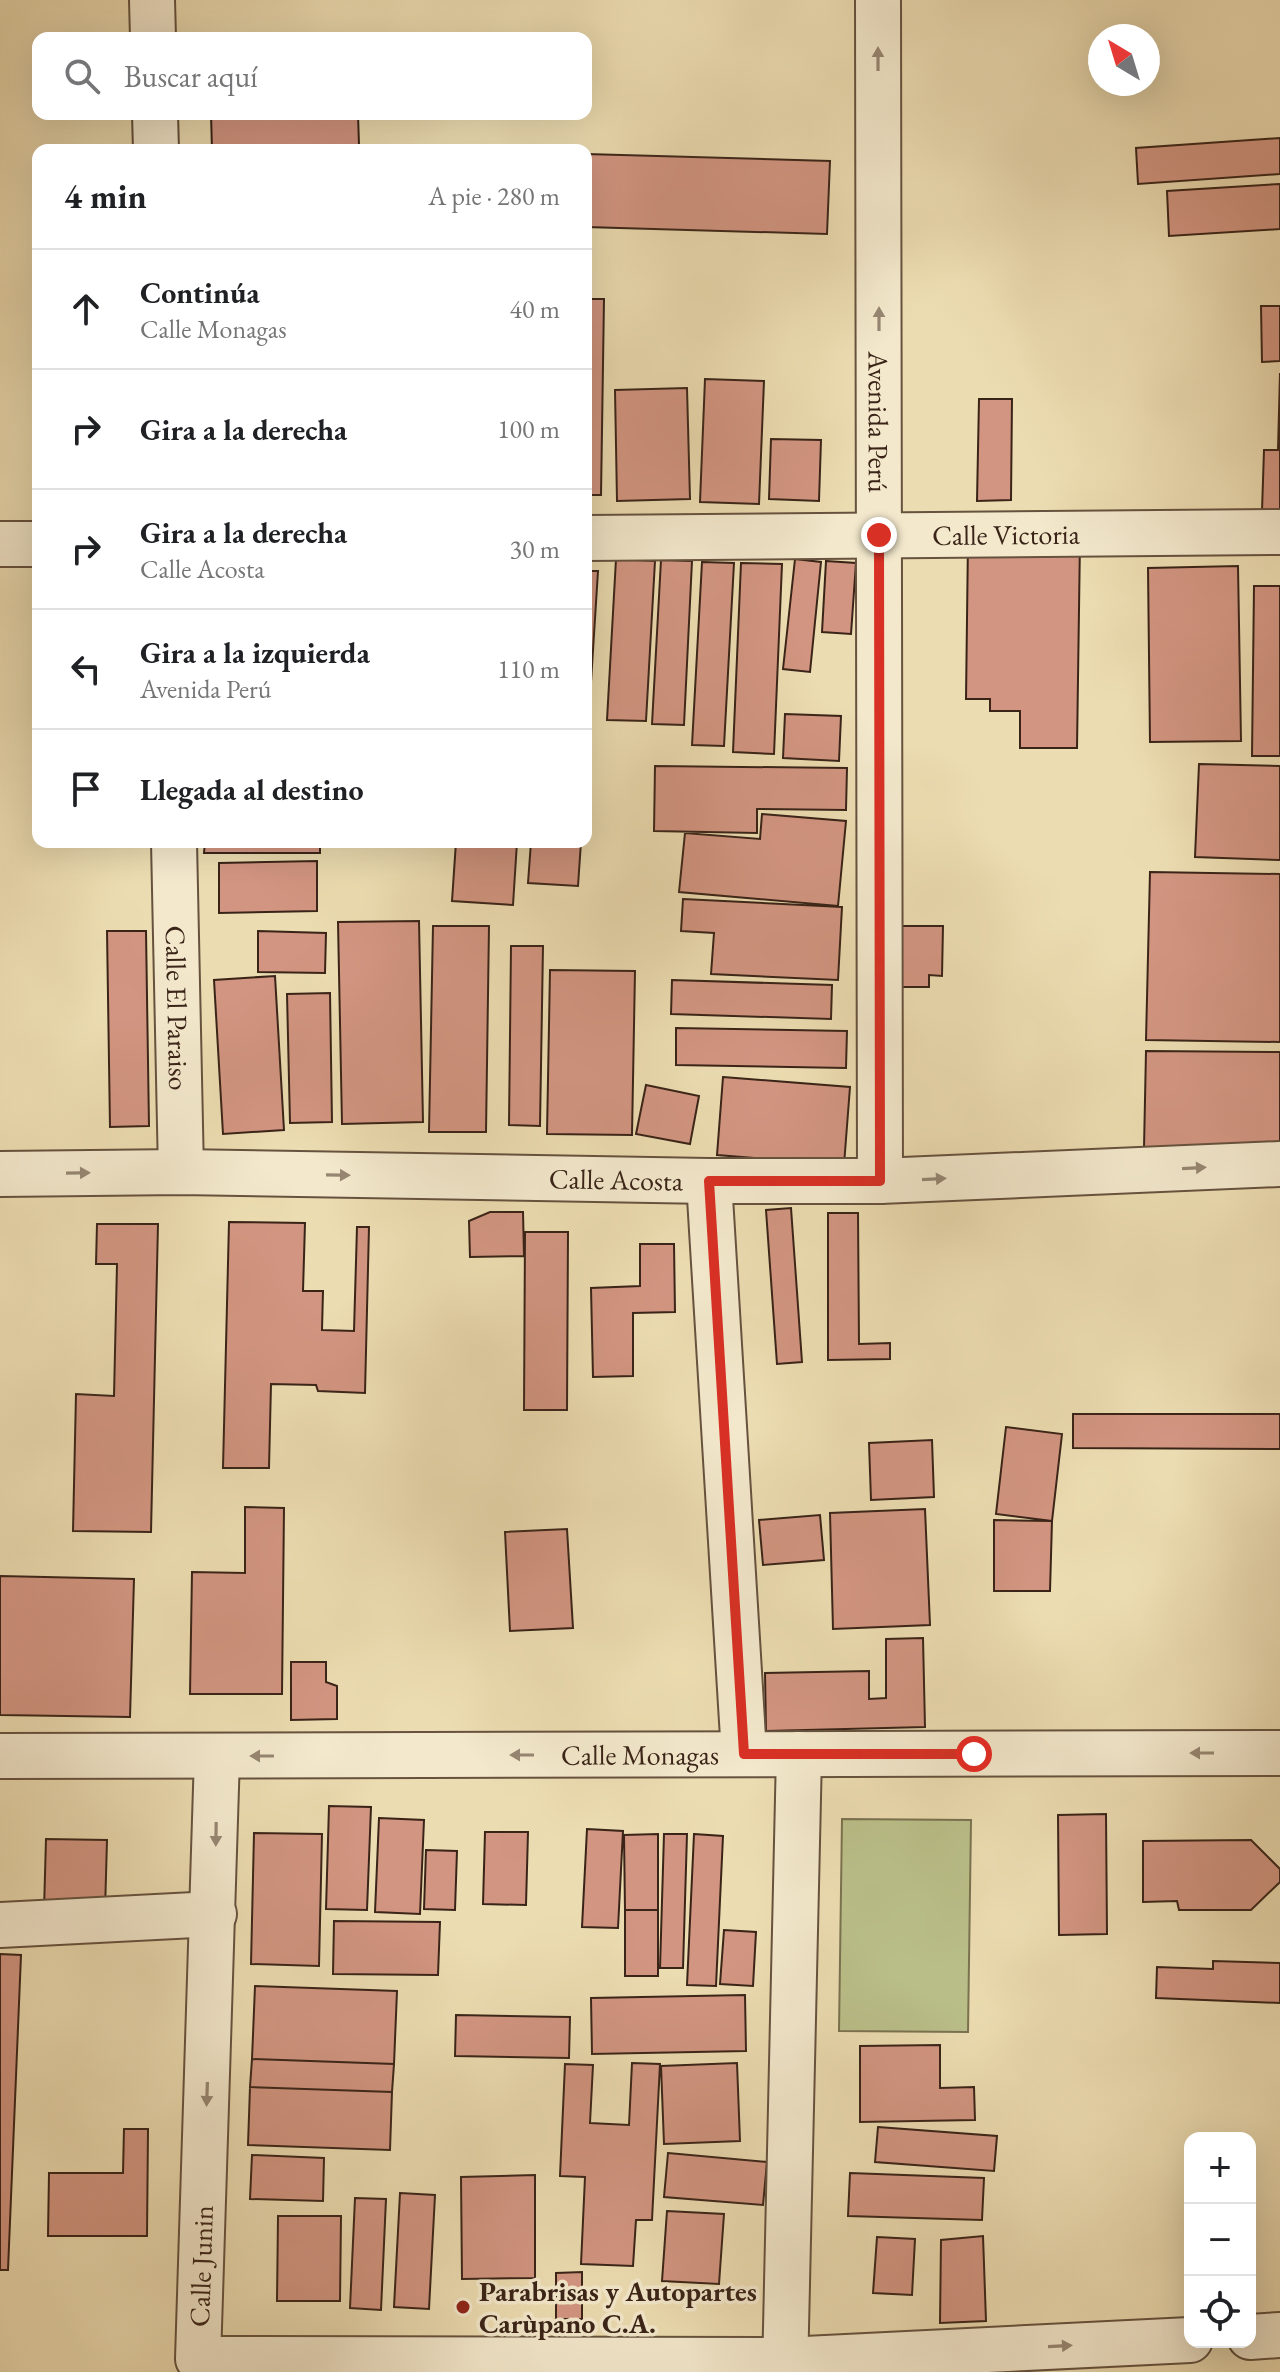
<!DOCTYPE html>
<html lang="es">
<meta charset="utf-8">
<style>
body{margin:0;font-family:"EB Garamond",serif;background:#f6f6f6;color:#202124}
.controls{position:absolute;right:24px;bottom:24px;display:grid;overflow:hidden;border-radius:16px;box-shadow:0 8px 32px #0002}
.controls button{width:72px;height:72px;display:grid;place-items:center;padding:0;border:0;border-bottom:2px solid #e0e0e0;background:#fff;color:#202124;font:40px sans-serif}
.compass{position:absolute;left:1088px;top:24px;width:72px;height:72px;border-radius:50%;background:#fff;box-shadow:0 8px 32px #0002;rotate:322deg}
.stop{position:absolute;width:24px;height:24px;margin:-18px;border:6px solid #d93025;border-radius:50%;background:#fff}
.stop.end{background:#d93025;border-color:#fff;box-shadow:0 2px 8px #0008}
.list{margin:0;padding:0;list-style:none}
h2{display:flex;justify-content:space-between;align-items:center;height:104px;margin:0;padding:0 32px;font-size:34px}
h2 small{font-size:26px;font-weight:400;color:#757577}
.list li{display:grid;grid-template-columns:52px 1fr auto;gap:24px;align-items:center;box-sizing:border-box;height:120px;padding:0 32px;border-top:2px solid #e0e0e0}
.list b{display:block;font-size:30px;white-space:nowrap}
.list p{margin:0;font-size:26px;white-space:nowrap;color:#757577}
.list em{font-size:26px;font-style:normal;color:#757577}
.icon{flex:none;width:44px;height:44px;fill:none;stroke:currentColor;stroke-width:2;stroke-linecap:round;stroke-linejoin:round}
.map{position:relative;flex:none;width:1280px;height:2372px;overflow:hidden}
.search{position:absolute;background:#fff;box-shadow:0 8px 32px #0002;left:32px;top:32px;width:560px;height:88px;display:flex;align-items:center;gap:20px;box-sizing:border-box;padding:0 28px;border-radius:16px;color:#757577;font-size:30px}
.panel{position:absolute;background:#fff;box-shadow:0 8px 32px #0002;left:32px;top:144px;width:560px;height:704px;border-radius:16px}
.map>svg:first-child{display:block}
</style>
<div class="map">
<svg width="1280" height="2372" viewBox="0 0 1280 2372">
<rect width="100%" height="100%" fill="#ecdcb1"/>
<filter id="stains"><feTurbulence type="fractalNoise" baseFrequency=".0025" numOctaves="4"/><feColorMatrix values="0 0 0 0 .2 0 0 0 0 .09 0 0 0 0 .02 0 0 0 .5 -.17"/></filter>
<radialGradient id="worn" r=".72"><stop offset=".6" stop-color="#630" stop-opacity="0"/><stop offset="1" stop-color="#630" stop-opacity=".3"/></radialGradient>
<!-- green -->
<path fill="#babf89" stroke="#7a7250" stroke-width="2" d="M842 1819 971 1820 968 2032 839 2031Z"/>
<!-- building -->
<path fill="#d29581" stroke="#3a2418" stroke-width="2" d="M211 114H358L359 145 212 150Z
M1280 138V174L1138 184 1136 148Z
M586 154 830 161 827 234 586 227Z
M1280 184V229L1169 236 1167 191Z
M586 299H604L601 495H586Z
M1261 306H1280V361L1262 362Z
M1280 373V511H1262L1264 450H1278Z
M705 379 764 381 759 504 700 502Z
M687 388 690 499 617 501 615 390Z
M979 399H1012L1011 500 977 501Z
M771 439 821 440 819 501 769 499Z
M968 540H1080L1077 748H1020V711H990V699H966Z
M616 559 655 561 646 721 607 720Z
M795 559 821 562 810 672 783 669Z
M661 560 692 561 684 725 652 724Z
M826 561 856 563 851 634 822 632Z
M702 562 734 563 724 746 692 745Z
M741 563 782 564 774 754 733 752Z
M1238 566 1241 741 1150 742 1148 568Z
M586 571H598L586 761Z
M1254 586H1280V756H1252Z
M785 714 841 716 839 761 783 758Z
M1199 764 1280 766V860L1195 857Z
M655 766 847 768 846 810 757 809V833L654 831Z
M762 814 846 821 838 906 679 892 685 833 760 839Z
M205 842H320V853H204Z
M456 842H517L513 905 452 901Z
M531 842H581L578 886 528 883Z
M317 861V911L219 913V863Z
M1150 872 1280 874V1042L1146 1040Z
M683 899 842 907 838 980 711 974 714 933 681 931Z
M419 921 423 1122 342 1124 338 922Z
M433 926H489L486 1132H429Z
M888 926H943L942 976 929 975V987H886Z
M107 931H146L149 1126 110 1127Z
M258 931 326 933 325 973 258 972Z
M511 946H543L540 1126 509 1125Z
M550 970 635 971 632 1135 547 1134Z
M275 976 284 1130 223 1134 214 980Z
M672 980 832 985 831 1019 671 1014Z
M330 993 332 1122 290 1123 287 994Z
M676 1028 847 1031 846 1068 676 1065Z
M1146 1051 1280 1052V1150L1144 1148Z
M723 1077 850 1087 844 1165 717 1155Z
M646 1085 699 1096 690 1144 636 1134Z
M791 1208 802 1362 777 1364 766 1210Z
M490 1212H523L524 1256 470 1257 469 1221Z
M828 1213H858L859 1344 890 1343V1359L828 1360Z
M229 1222 305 1223 303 1291H323L322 1330 354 1331 357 1227H369L365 1393 318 1391 316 1385 271 1384 269 1468H223Z
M97 1224H158L151 1532 73 1531 76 1394 114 1396 117 1264H96Z
M525 1232H568L567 1410H524Z
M640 1244H674L675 1312 633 1313V1376L593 1377 591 1288 640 1286Z
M1073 1414H1280V1449L1073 1448Z
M1006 1427 1062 1434 1052 1521 996 1514Z
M932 1440 934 1497 871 1500 869 1443Z
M245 1507 284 1508 282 1694H190L192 1572 245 1573Z
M925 1509 930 1625 833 1629 830 1513Z
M820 1515 824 1560 763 1565 759 1520Z
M994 1520 1052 1521 1050 1591H994Z
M567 1529 573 1628 510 1631 505 1532Z
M0 1576 134 1579 130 1717 0 1715Z
M923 1638 925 1727 766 1731 765 1673 869 1671V1699L886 1698V1639Z
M291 1662H326V1682L337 1686V1719L291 1720Z
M329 1806 371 1807 367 1910 326 1909Z
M1106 1814 1107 1934 1059 1935 1058 1815Z
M379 1818 424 1820 420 1914 375 1912Z
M587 1829 623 1831 618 1928 582 1927Z
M485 1832H528L526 1905 483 1904Z
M254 1833 322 1834 319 1966 251 1964Z
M658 1834V1910H625L624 1835Z
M664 1834H687L683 1968H660Z
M694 1834 723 1836 716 1986 687 1985Z
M46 1839 107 1840 105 1911 44 1910Z
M1251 1840 1280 1869V1882L1251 1910H1179L1177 1901 1143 1902V1841Z
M426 1850 457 1851 455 1910 424 1909Z
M625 1910H658V1976H625Z
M334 1921 440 1922 438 1975 333 1974Z
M724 1930 756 1932 753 1986 720 1984Z
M0 1954 21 1955 8 2270H0Z
M1213 1961 1280 1963V2003L1156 1998 1157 1967 1213 1969Z
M255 1986 397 1991 394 2064 252 2059Z
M745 1995 746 2051 592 2054 591 1998Z
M456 2015 570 2017 569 2058 455 2056Z
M940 2045V2088L974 2087 975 2120 860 2122V2046Z
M252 2059 394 2064 392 2092 250 2087Z
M632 2063 660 2064 652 2220H636L633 2266 581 2264 585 2177 560 2176 565 2064 593 2065 590 2123 629 2125Z
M737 2063 740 2141 664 2144 661 2066Z
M250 2087 392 2092 390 2150 248 2145Z
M878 2127 997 2136 994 2171 875 2162Z
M124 2129H148L147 2236H48L49 2173H123Z
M668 2153 767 2162 763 2205 664 2197Z
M252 2155 324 2158 323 2201 250 2199Z
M850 2173 984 2178 982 2220 848 2216Z
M535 2175V2278L462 2279 461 2177Z
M400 2193 435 2195 429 2309 394 2307Z
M355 2198 386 2199 381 2310 350 2308Z
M667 2211 724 2214 719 2284 662 2281Z
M278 2216H341L340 2301H277Z
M983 2236 986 2321 940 2323 941 2240Z
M877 2237 915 2239 912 2295 873 2293Z
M582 2272V2319H556V2273Z"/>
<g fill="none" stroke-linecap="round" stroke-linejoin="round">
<!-- minor casing -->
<g stroke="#66523e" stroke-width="48">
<g id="minor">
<path d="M152 0 153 38"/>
<path id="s1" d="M878 0 880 1181"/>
<path d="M155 114 156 150"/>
<path id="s2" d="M586 538 1280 532"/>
<path d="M0 544H38"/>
<path id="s3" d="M174 842 181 1172"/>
<path id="s4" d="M0 1174 181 1172 709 1181H880L1280 1164"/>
<path d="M709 1181 744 1754"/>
<path id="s5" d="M0 1756 1280 1753"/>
<path d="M217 1756 198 2359 785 2360 1190 2340"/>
<path d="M0 1925 214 1914"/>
<path d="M1250 2337 1280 2335"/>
<path d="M785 2372 799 1754"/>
</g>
</g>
<!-- minor -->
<use href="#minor" stroke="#f3e8cc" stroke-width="44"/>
</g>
<!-- one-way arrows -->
<defs><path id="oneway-solid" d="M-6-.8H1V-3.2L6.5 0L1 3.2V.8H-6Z" transform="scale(2)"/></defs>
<g fill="#968672">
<use href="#oneway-solid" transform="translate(878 59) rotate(-90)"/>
<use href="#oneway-solid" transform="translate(879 319) rotate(-90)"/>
<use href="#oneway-solid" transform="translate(1194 1168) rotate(-3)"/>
<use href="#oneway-solid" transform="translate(78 1173) rotate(-1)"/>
<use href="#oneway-solid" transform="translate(338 1175) rotate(1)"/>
<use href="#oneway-solid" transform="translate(934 1179) rotate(-3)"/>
<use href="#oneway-solid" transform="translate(1202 1753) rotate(180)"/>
<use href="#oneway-solid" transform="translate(522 1755) rotate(180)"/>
<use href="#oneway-solid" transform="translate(262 1756) rotate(180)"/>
<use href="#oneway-solid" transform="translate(216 1834) rotate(91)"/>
<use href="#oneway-solid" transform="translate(207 2094) rotate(92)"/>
<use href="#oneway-solid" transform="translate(1060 2346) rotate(-3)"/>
</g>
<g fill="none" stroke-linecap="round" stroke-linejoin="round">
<!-- route -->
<path stroke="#d93025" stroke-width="10" d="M879 535 880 1181H709L744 1754H974"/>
</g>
<!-- markers -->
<circle fill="#8f2418" stroke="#f3e8cc" stroke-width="3" cx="463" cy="2307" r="8"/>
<g text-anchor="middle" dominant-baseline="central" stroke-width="7" stroke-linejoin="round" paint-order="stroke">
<!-- street labels -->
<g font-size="28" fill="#3a2418" stroke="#f3e8cc">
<text stroke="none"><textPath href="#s1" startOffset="422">Avenida Perú</textPath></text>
<text stroke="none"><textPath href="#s2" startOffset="420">Calle Victoria</textPath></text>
<text stroke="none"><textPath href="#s3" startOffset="166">Calle El Paraiso</textPath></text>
<text stroke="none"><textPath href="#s4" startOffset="616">Calle Acosta</textPath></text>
<text stroke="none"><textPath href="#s5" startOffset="640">Calle Monagas</textPath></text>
<text transform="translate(201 2266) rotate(-88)">Calle Junin</text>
</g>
<!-- poi labels -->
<g font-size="28" font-weight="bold" fill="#3a2418" stroke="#f3e8cc" text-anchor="start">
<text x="479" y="2291">Parabrisas y Autopartes<tspan x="479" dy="32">Carùpano C.A.</tspan></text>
</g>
</g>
<rect width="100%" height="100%" filter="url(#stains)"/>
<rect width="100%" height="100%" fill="url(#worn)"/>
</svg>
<div class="controls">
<button>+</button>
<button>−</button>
<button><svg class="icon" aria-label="locate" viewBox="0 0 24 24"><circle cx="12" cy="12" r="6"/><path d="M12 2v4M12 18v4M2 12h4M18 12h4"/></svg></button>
</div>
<svg class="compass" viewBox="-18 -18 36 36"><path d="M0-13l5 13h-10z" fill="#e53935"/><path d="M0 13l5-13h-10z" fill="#757577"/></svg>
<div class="stop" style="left:974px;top:1754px"></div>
<div class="stop end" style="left:879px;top:535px"></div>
<div class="search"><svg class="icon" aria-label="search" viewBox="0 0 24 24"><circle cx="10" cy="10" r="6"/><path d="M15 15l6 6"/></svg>Buscar aquí</div>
<section class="panel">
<h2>4 min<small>A pie · 280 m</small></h2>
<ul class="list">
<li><svg class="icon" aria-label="ahead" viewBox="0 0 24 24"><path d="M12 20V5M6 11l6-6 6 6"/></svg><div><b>Continúa</b><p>Calle Monagas</p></div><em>40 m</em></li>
<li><svg class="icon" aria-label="right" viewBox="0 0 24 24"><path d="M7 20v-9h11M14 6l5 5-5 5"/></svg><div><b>Gira a la derecha</b></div><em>100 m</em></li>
<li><svg class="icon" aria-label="right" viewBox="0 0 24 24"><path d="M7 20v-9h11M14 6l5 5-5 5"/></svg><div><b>Gira a la derecha</b><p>Calle Acosta</p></div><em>30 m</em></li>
<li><svg class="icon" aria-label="left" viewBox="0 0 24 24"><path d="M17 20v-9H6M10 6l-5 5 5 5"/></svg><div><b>Gira a la izquierda</b><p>Avenida Perú</p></div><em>110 m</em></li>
<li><svg class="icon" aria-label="arrive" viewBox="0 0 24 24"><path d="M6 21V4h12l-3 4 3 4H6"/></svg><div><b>Llegada al destino</b></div></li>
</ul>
</section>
</div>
